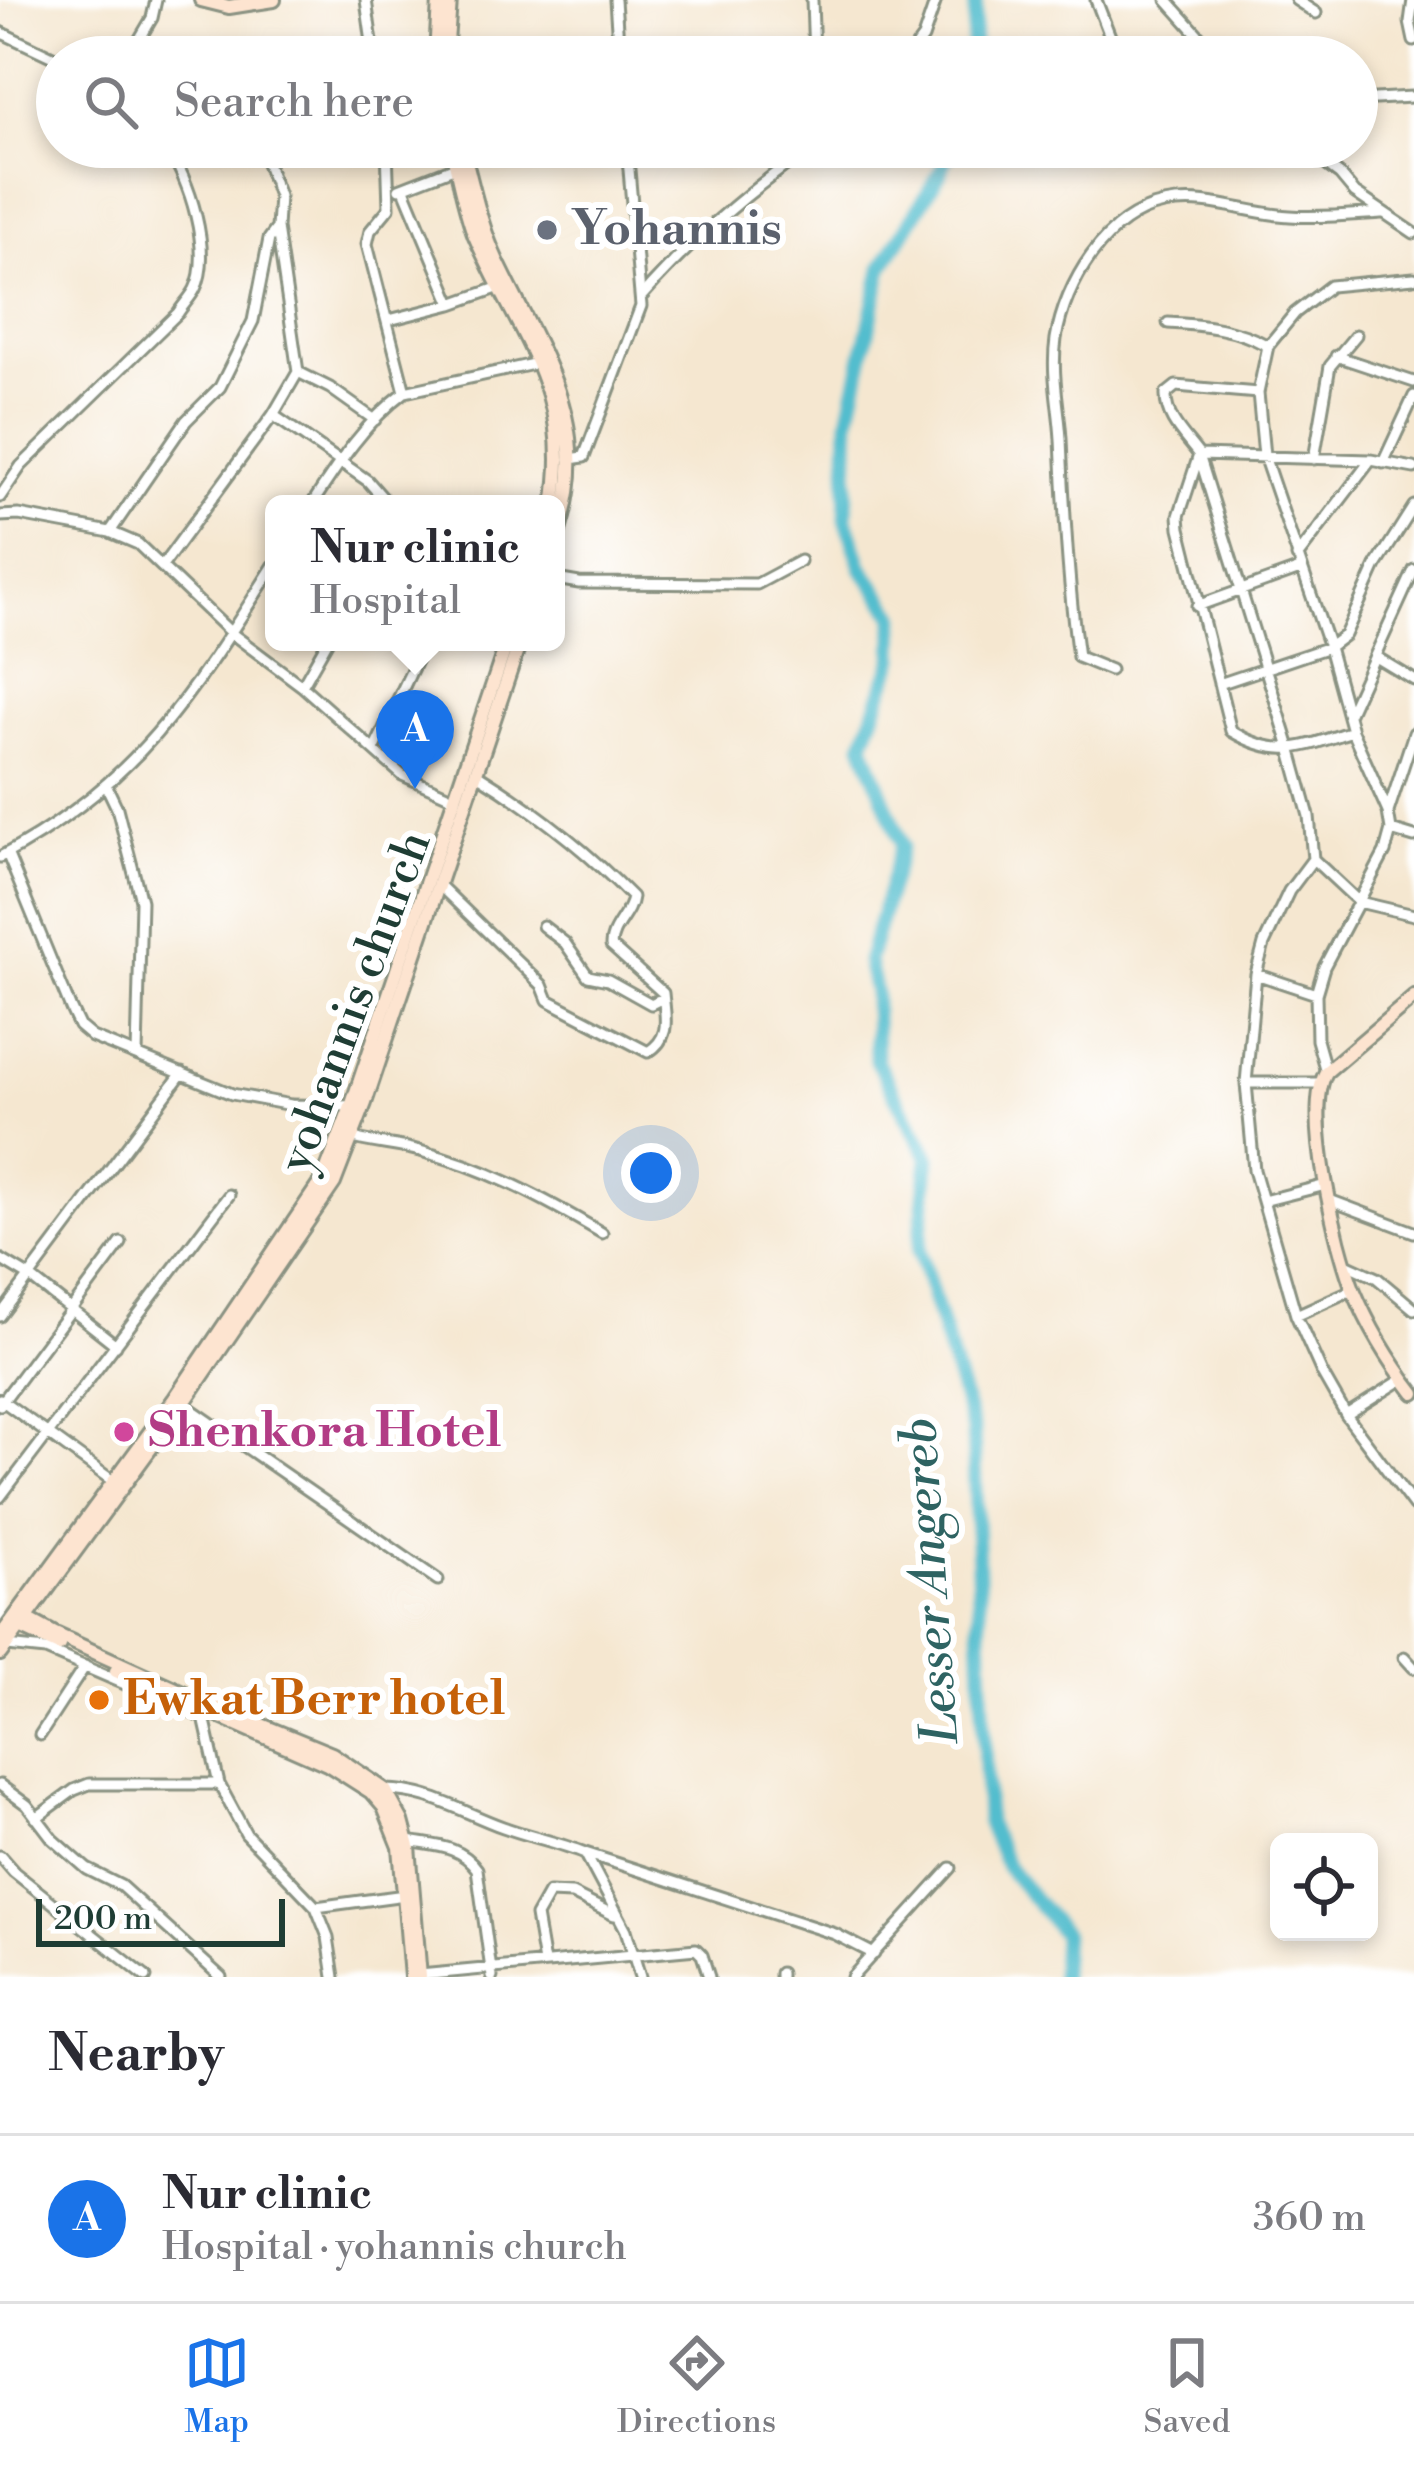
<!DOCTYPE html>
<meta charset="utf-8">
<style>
body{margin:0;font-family:"Libre Bodoni",serif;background:#f7f7f7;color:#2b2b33}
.controls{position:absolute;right:36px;bottom:36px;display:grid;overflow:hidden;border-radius:18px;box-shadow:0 6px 18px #0003}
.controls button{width:108px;height:108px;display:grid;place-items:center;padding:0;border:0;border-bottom:3px solid #e1e1e2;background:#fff;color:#2b2b33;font:60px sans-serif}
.scale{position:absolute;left:36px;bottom:30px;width:249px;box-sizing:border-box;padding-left:12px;border:6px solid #1f3d34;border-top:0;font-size:33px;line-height:42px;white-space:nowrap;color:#1f3d34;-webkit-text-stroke:9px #fff;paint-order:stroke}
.you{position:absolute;left:651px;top:1173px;width:42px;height:42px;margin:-30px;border:9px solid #fff;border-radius:50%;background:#1a73e8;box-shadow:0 0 0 18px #1a73e833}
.badge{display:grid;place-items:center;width:78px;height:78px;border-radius:50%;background:#1a73e8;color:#fff;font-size:39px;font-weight:700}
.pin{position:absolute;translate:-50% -99px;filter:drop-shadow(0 3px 6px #0008)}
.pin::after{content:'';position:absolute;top:63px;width:42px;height:36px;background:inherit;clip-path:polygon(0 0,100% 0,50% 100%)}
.popup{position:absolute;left:265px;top:495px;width:300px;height:156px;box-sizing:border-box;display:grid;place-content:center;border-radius:18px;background:#fff;filter:drop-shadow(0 3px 9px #0005);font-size:39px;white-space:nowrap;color:#7c7c81}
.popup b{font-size:45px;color:#2b2b33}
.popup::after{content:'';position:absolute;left:50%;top:100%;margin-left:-24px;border:24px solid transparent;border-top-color:#fff}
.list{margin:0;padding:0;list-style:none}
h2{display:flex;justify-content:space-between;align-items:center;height:156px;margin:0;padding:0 48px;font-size:51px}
h2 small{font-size:39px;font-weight:400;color:#7c7c81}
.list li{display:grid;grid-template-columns:78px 1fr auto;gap:36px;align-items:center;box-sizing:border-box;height:168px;padding:0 48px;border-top:3px solid #e1e1e2}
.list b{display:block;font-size:45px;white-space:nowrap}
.list p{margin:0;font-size:39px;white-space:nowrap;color:#7c7c81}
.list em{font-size:39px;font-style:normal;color:#7c7c81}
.icon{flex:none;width:66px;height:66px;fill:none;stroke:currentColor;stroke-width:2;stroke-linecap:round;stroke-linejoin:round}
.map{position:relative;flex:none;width:1414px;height:1977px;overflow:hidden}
.search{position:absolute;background:#fff;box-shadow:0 6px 18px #0003;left:36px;right:36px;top:36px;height:132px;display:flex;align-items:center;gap:30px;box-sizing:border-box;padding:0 42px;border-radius:66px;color:#7c7c81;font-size:45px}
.sheet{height:324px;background:#fff}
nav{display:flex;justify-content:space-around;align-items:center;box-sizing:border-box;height:168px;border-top:3px solid #e1e1e2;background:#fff;font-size:33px;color:#7c7c81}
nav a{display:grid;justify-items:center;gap:6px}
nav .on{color:#1a73e8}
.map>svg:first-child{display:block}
</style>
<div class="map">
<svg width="1414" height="1977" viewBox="0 0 1414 1977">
<rect width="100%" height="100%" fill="#fff"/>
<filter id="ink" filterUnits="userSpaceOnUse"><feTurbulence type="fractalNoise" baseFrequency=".00833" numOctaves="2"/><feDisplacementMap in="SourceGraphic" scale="24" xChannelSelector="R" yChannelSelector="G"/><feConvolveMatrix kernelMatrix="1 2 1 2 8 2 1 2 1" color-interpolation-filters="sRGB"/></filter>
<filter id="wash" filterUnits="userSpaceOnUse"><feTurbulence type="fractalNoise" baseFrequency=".004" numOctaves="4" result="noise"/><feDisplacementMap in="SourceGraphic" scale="48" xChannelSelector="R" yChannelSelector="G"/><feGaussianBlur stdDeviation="2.7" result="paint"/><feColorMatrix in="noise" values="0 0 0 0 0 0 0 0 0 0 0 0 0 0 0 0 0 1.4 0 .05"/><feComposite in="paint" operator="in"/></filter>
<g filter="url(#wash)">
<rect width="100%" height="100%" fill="#f5e7d0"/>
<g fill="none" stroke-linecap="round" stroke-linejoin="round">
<!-- river -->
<path stroke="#52bdce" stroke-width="15" d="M972 57 976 0
M951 147 940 173 882 268 849 419 846 519 862 568 895 615 894 659 863 744 902 845 868 961 875 993 876 1060 929 1158 919 1251 973 1430 987 1822 1007 1867 1063 1934 1061 1977"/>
</g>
</g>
<g filter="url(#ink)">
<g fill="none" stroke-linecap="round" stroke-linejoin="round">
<!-- street casing -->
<g stroke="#8a9282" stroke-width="15">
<path id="street" d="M366 0 374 57
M615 0 619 57
M812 0 814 57
M1096 0 1118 57
M1167 0 1201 38 1228 57
M1296 0 1316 13
M1413 0 1410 22 1414 41
M0 32 57 59
M129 57 152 18 156 0
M909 57 923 38 936 0
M1091 57 1111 43
M1357 100 1412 97
M387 147 389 208 370 231 367 244 405 392
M1282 147 1321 161 1340 175 1355 193 1414 233
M399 189 461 165
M641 297C691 240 749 191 811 147
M452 304 500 287
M389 320 452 304 404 189
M1168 323C1204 325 1236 328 1268 346
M1336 356 1414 382
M298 372 330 388 375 420
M1258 393 1176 386 1166 394C1165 419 1185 436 1199 455L1291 751 1309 816 1313 859 1359 902 1414 915
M273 415 368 481 388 504
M1199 455 1179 516 1180 528 1231 731C1280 760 1302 747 1352 731
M1199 455 1371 460 1414 468
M569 459 584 457 641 306 627 147
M1314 459 1330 366 1356 335
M1383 463 1414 396
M0 497 21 466 178 313C183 305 191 297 195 289 213 253 189 176 166 147
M312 504C338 464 366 421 405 392L538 363
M0 516 19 515 110 532 138 544 231 633 302 686 402 775 456 799
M110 532 186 421 220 387 253 321 269 239 277 228
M1297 557 1371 460
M163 565 273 415 298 372 277 228 279 196 261 147
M556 579 579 583 757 584 800 561
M1197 606 1300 569
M1376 657 1414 680
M1110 670 1078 657C1068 585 1064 511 1061 439 1059 405 1051 373 1056 339 1065 284 1105 216 1164 204 1207 195 1248 214 1290 216 1320 218 1351 215 1381 213
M1219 684 1329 647 1345 635 1376 566 1414 506
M302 686 327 642
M1348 715 1414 570
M374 750 425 642
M106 785 117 808 141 901 137 1055
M1388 812 1414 733
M1391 830 1414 837
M7 853 71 1009 79 1026 92 1037 232 1094 291 1105 356 1106
M0 857C137 785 195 690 274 565
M1313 859 1289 891 1264 944 1256 974 1246 1083 1254 1170 1296 1315 1322 1373 1346 1415 1414 1506
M438 884 542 985 548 1000 648 1052C672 1037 665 1017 663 993L611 946C611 927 630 915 632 897 585 849 532 808 475 773
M543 926 565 943 588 976 608 980 651 1004 663 998
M1256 974 1316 994
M1326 1072 1317 1040 1316 994 1324 967 1385 852 1391 830 1388 812 1352 731 1329 647 1264 456 1258 393 1268 346 1295 313 1330 286 1414 278
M1246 1083H1320
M346 1136C370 1144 396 1144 420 1151 485 1167 545 1199 602 1233
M1263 1201 1326 1185
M1332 1201 1414 1232
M0 1259 30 1277 116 1345
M1346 1264 1377 1278 1414 1309
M1296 1315 1354 1289
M0 1316 182 1073
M0 1399 117 1484
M179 1401 438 1580
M0 1405 121 1243
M1346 1415 1403 1379
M0 1497 229 1195
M7 1646 46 1650 204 1718
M1404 1657 1414 1668
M201 1704 219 1784 246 1834 316 1907 328 1937 334 1977
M40 1735 85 1666
M0 1785 27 1805 53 1839 87 1869 121 1886 221 1977
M385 1790C430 1790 461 1812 503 1827 530 1837 558 1842 585 1853L626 1930 640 1977
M36 1818 74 1790 89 1784H219
M408 1841C435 1846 460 1845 477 1869L492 1977
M585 1853 835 1934 874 1954
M0 1856 14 1872 146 1977
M316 1907 405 1895
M544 1963 536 1916 549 1893 572 1894 614 1915
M780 1973V1977
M420 1975 696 1949 702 1955 709 1977
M852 1977 951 1868"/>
</g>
<!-- secondary casing -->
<g stroke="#8a9282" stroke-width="18">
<path id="secondary" d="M201 0 229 7 274 0
M436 57 439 0
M446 57 450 0
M451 147C459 176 464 208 475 236 517 334 574 389 554 504
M462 147C473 186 480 225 497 261 543 358 597 427 556 539
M1414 997 1326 1072C1304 1112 1336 1245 1353 1289 1368 1325 1390 1362 1414 1393
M20 1615 55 1634 200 1700 332 1754 385 1790 402 1821 409 1847 420 1977
M18 1626 59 1645
M0 1637 175 1398 324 1177 351 1107 507 642
M0 1654 183 1404 334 1183 365 1103 520 642
M116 1671 327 1764 371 1792 384 1807 400 1847 411 1977"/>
</g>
<!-- street -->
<use href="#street" stroke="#fff" stroke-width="9"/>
<!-- secondary -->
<use href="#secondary" stroke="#fde4d0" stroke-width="12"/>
</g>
</g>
<!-- markers -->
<circle fill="#6b7280" stroke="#fff" stroke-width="4.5" cx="547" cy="230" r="12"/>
<circle fill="#d1479c" stroke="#fff" stroke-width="4.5" cx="124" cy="1432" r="12"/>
<circle fill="#e8710a" stroke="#fff" stroke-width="4.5" cx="99" cy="1700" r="12"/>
<g text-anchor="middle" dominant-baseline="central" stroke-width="12" stroke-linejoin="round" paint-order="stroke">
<!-- worship labels -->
<g font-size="48" font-weight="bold" fill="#5b616d" stroke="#fff" text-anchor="start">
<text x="571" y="230">Yohannis</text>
</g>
<!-- street labels -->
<g font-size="48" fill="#1f3d34" stroke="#fff">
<text transform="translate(356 1002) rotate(-70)">yohannis church</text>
</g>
<!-- hotel labels -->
<g font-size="48" font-weight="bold" fill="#b23c85" stroke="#fff" text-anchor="start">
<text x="148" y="1432">Shenkora Hotel</text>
</g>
<!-- food labels -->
<g font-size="48" font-weight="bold" fill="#c56008" stroke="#fff" text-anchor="start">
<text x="123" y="1700">Ewkat Berr hotel</text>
</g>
<!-- water labels -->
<g font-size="51" font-style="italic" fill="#2e6362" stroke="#fff">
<text transform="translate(931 1581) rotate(-94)">Lesser Angereb</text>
</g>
</g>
</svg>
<div class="controls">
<button><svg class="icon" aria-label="locate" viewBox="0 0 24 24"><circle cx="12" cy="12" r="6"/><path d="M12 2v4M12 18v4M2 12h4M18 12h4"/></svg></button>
</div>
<div class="scale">200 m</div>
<div class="you"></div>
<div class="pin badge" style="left:415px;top:789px">A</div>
<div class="popup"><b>Nur clinic</b>Hospital</div>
<div class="search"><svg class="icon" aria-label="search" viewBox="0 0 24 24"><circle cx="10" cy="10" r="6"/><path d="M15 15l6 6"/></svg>Search here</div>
</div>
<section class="sheet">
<h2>Nearby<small></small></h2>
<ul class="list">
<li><span class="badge">A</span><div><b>Nur clinic</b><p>Hospital · yohannis church</p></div><em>360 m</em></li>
</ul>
</section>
<nav>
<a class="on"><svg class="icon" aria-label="map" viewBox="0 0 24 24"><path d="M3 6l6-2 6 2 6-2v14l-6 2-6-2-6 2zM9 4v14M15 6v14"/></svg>Map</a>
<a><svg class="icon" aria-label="directions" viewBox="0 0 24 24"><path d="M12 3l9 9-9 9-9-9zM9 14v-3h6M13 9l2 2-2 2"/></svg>Directions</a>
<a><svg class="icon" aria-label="saved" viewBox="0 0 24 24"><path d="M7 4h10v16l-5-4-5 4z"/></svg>Saved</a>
</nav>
